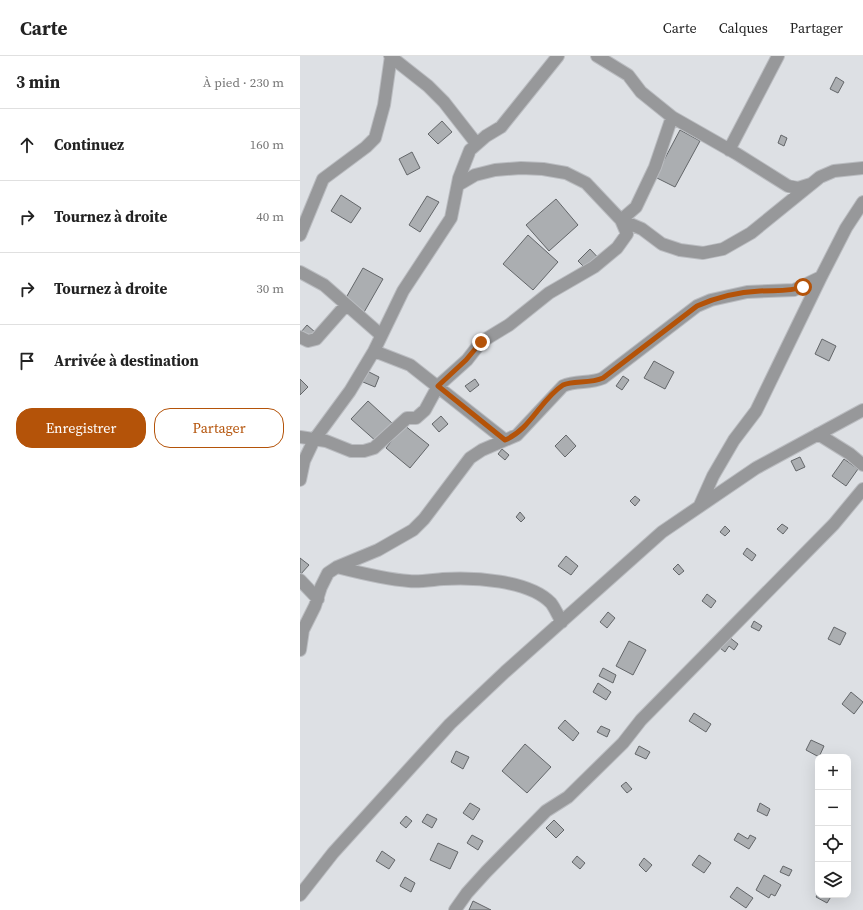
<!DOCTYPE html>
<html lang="fr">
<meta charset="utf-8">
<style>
body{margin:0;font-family:"Source Serif 4",serif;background:#f2f2f2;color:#222}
.controls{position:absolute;right:12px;bottom:12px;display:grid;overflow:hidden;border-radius:8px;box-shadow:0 4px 16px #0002}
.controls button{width:36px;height:36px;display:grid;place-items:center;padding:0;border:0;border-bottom:1px solid #e0e0e0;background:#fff;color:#222;font:20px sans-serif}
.stop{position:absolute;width:12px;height:12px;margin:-9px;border:3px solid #b45309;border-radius:50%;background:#fff}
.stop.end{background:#b45309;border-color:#fff;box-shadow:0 1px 4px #0008}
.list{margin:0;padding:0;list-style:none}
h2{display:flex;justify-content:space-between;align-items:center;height:52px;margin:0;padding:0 16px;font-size:17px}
h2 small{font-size:13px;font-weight:400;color:#767676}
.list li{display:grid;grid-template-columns:26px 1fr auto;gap:12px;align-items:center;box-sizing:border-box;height:72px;padding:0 16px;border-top:1px solid #e0e0e0}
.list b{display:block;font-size:15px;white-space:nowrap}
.list em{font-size:13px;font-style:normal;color:#767676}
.actions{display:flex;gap:8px;padding:12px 16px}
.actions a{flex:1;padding:9px 0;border:1px solid #b45309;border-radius:16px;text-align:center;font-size:14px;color:#b45309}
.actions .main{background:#b45309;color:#fff}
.icon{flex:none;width:22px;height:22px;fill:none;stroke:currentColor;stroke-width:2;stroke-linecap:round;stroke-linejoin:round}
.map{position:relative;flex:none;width:563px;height:854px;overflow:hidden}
header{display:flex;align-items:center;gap:24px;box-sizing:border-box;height:56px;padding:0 20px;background:#fff;border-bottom:1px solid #e0e0e0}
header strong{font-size:19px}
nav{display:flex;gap:22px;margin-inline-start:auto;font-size:14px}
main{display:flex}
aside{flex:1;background:#fff}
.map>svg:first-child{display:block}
</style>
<header>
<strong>Carte</strong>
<nav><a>Carte</a><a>Calques</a><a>Partager</a></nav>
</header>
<main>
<aside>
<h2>3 min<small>À pied · 230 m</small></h2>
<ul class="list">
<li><svg class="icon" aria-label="ahead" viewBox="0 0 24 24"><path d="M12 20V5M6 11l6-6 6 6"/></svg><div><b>Continuez</b></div><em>160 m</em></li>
<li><svg class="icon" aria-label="right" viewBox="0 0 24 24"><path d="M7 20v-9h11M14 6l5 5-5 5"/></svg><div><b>Tournez à droite</b></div><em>40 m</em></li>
<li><svg class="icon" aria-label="right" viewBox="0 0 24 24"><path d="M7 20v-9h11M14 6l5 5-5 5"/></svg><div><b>Tournez à droite</b></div><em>30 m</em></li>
<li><svg class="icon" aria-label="arrive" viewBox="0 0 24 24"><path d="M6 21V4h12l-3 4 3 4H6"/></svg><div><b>Arrivée à destination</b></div></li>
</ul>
<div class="actions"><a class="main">Enregistrer</a><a>Partager</a></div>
</aside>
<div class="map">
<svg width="563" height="854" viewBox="0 0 563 854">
<rect width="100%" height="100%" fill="#dde0e4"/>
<!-- building -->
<path fill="#abaeb1" stroke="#636669" d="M536 21 544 26 538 37 530 33Z
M142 65 152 76 138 88 128 78Z
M380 74 400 85 375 131 355 121Z
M481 79 487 82 484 90 478 87Z
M112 96 120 112 107 119 99 103Z
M41 139 61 152 51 167 31 155Z
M127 140 139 146 120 176 109 169Z
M256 143 278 169 249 195 226 169Z
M228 179 258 206 233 234 203 208Z
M290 193 303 207 291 218 278 205Z
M63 212 83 223 63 258 43 247Z
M7 269 16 277 11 284 1 276Z
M522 283 536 290 529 305 515 298Z
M354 305 374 316 365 333 344 322Z
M67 315 79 321 75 331 63 326Z
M323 320 329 324 322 334 316 330Z
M0 323 8 331 0 339Z
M175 323 179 329 170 336 165 330Z
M68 345 93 368 77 386 51 363Z
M141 360 148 368 139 376 132 368Z
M104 369 129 389 110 412 86 392Z
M266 379 276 390 265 401 255 390Z
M202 393 209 399 205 404 198 398Z
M500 401 505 411 496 415 491 405Z
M544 403 558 413 546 430 532 420Z
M335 440 340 444 335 450 330 445Z
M220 456 225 462 221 466 216 461Z
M482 468 488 472 483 478 477 473Z
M425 470 430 475 425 480 420 476Z
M447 492 456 499 452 505 443 498Z
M266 500 278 510 271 519 258 510Z
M0 502 9 509 0 519Z
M378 508 384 515 379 519 373 513Z
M407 538 416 545 411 552 402 545Z
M308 556 315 562 307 572 300 566Z
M454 565 462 570 459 575 451 571Z
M534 571 546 577 540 589 528 583Z
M429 581 438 588 434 594 429 590 425 596 420 592Z
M329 585 346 594 333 619 316 610Z
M303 612 316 619 313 627 299 620Z
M298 627 311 636 306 644 293 636Z
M551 636 563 646 554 658 542 648Z
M394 657 411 668 406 676 389 665Z
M265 664 279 677 273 685 258 672Z
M301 670 310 674 307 681 297 676Z
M511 684 524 690 519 701 506 694Z
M225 688 251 711 227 737 202 715Z
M339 690 350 696 346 703 335 698Z
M156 695 169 701 163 713 151 706Z
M326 726 332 733 327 737 321 730Z
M170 747 180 753 173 764 163 757Z
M460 747 470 753 467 760 457 755Z
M127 758 137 763 132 772 122 766Z
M106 760 112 765 106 772 100 767Z
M254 764 264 774 256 782 246 772Z
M438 777 448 783 450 779 456 782 449 793 434 784Z
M172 779 183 785 178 794 167 787Z
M138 787 158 796 150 813 130 804Z
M82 795 95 804 89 813 76 805Z
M399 799 411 807 404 817 392 809Z
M277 800 285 807 280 813 272 806Z
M344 802 352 809 346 816 339 809Z
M483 810 492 814 489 820 480 816Z
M464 819 481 829 475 840 471 838 469 842 456 834Z
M105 821 115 827 111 836 100 830Z
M437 831 453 842 446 852 430 841Z
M518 838V839H532L527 847 516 841Z
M173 845 191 854H169Z"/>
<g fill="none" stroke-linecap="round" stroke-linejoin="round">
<!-- street casing -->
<g stroke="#babcc0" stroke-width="14">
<path id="street" d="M90 0 128 30 144 46 176 87
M297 0 328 19 341 36 372 61 437 98 488 130 498 132 511 128
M429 94 478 0
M158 129 175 119 195 114 221 112 243 113 266 117 286 127 321 164 342 173 362 188 380 194 403 197 423 193 451 177 520 121 534 115 563 112
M0 179 23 123 66 91 75 82 84 49 91 0
M0 216 24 229 81 279
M0 281 8 285 16 283 46 249
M74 295 110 309 205 384
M518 378 550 398 563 409
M0 381 26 385 51 395H64L74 392 107 362H116L125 354 138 330 167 304 181 286 209 269 249 237 294 211 317 192 327 178 321 164 336 151 355 111 372 61
M0 424 4 405 14 384 50 335 74 295 103 235 151 162 159 122 170 94 186 80 201 71 258 0
M400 449 413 420 434 384 456 355 521 221 546 172 563 146
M37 511C61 517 84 523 109 525 120 526 131 524 143 523 173 521 229 524 251 547 255 552 258 560 262 566
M0 524 18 543
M0 594 3 574 15 550 21 531 28 517 37 511 78 494 113 474 124 463 170 402 182 394 217 379 263 330C276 324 290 328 303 322L397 250 411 244 447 236 494 234 521 221
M0 839 33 797 150 668 205 616 362 476 456 412 563 354
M155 854 167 837 186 816 246 755 268 741 323 687 341 664 534 468 563 433"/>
</g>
<!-- street -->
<use href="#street" stroke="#97989a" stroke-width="12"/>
</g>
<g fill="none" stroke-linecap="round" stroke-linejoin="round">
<!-- route -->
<path stroke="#b45309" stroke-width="5" d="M181 286 166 304 138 330 205 384C231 373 240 344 263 329 273 324 290 328 303 322L397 250C417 241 439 236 460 235 475 234 489 236 503 231"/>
</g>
</svg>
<div class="controls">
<button>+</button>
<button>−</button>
<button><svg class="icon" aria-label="locate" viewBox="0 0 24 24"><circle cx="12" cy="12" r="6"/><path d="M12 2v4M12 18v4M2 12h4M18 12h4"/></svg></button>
<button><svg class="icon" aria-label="layers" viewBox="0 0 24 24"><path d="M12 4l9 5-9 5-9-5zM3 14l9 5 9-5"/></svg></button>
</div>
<div class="stop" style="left:503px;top:231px"></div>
<div class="stop end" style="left:181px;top:286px"></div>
</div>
</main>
